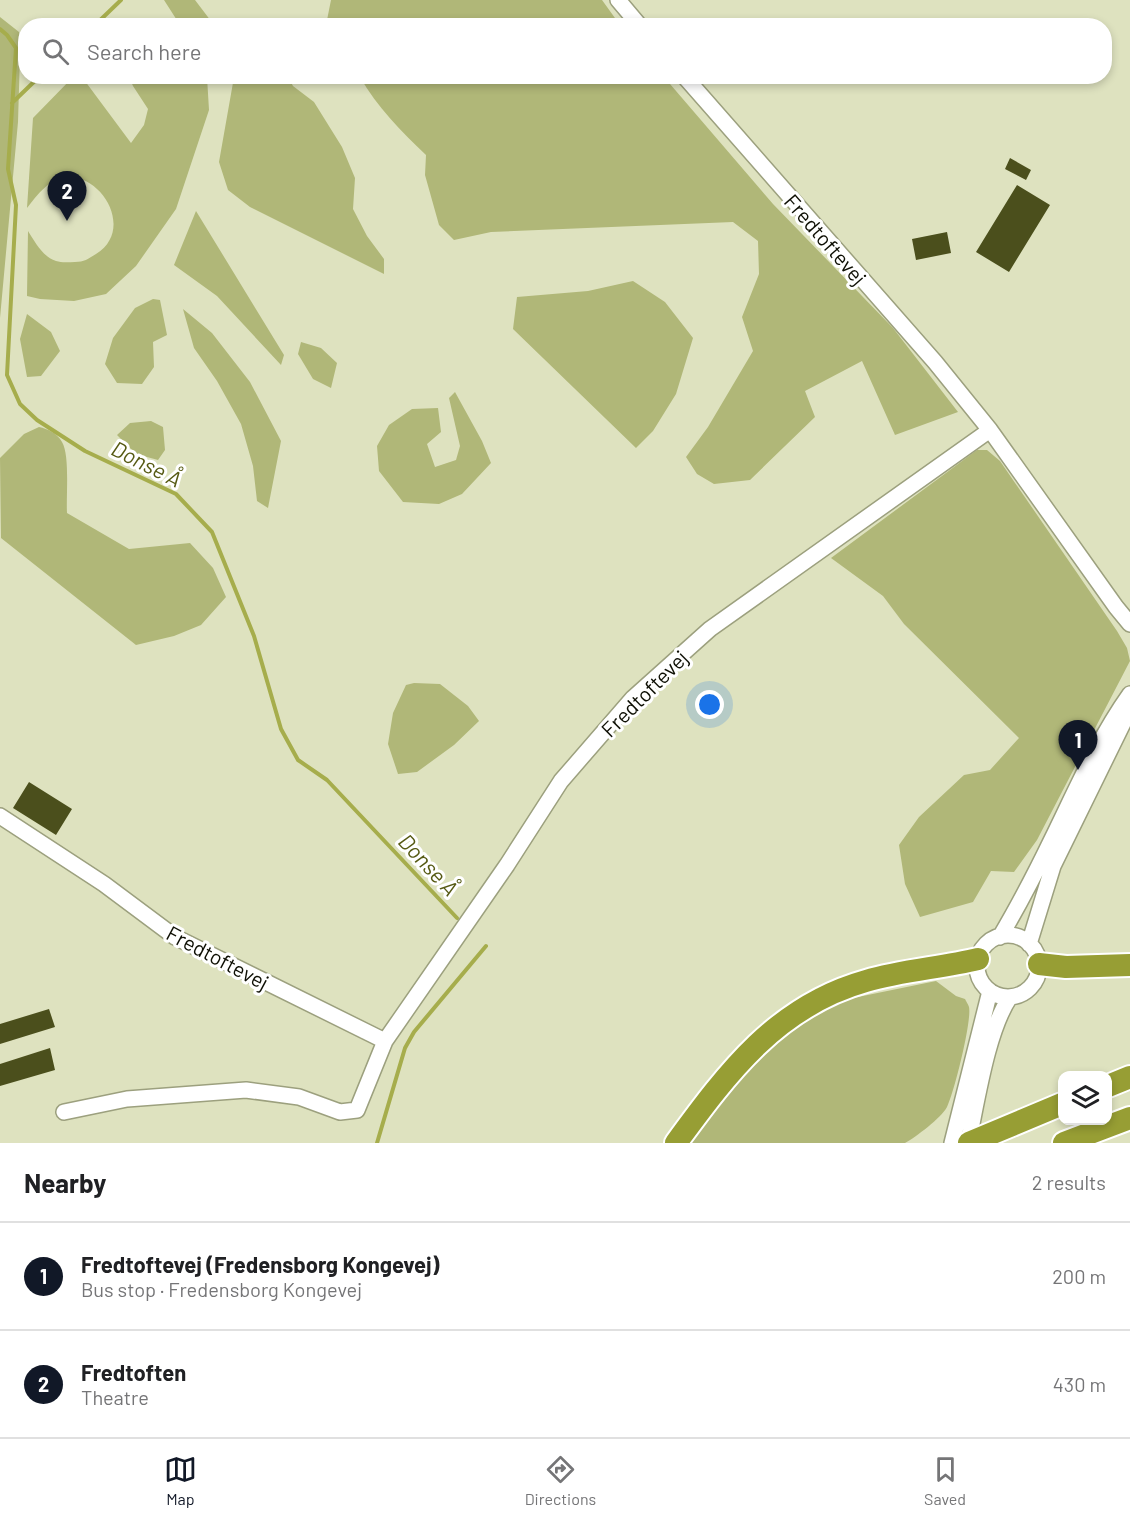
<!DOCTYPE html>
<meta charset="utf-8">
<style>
body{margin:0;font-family:Barlow,sans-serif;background:#f6f6f6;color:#202124}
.controls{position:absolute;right:18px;bottom:18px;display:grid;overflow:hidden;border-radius:12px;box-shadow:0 3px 9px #0003}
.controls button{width:54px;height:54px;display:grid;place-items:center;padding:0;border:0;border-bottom:2px solid #e0e0e0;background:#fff;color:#202124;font:30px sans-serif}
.you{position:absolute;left:710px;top:705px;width:21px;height:21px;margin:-15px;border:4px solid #fff;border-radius:50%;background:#1a73e8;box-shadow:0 0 0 9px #1a73e833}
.badge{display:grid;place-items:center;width:39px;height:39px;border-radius:50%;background:#111827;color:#fff;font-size:20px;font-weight:700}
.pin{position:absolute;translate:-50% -50px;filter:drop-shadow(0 2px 3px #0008)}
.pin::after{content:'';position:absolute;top:32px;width:21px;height:18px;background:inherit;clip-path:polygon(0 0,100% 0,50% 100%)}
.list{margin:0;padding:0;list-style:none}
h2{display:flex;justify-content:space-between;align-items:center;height:78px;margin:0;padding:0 24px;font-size:26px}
h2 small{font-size:20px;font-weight:400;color:#757577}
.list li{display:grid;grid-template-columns:39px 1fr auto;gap:18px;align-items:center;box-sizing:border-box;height:108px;padding:0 24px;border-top:2px solid #e0e0e0}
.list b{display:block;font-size:22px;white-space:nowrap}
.list p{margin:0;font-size:20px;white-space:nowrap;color:#757577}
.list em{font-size:20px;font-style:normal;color:#757577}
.icon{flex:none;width:33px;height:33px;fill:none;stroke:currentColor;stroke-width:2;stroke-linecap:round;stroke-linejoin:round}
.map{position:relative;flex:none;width:1130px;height:1143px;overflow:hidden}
.search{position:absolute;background:#fff;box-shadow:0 3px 9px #0003;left:18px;right:18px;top:18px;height:66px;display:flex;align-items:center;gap:15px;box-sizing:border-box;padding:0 21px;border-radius:24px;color:#757577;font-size:22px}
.sheet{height:294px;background:#fff}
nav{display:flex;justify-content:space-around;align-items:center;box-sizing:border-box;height:84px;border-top:2px solid #e0e0e0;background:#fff;font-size:16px;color:#757577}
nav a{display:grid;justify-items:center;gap:3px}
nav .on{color:#111827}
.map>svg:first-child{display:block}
</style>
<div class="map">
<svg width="1130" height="1143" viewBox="0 0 1130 1143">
<rect width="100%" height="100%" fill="#dee2bf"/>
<!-- green -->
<path fill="#b0b778" d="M164 0H195L214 25H180Z
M331 0H602L620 25H330L327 20Z
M0 17 19 32 20 55 18 122 0 318Z
M73 77H82L131 143 144 125 148 109 133 86 129 77H207L209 110 176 209 136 266 106 294 74 301 40 299 27 296 28 231C35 242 43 257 56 261 62 263 69 262 75 262 84 262 88 259 96 254 141 226 90 155 49 184 40 191 34 199 27 208L33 118Z
M234 77H288L293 86 314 102 342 147 355 178 353 209 367 236 384 259V274L250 207 228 190 219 162Z
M360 77H664L773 204 893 328 958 412 895 435 862 361 805 391 815 417 750 480 714 484 697 474 686 457 708 427 753 351 742 317 759 274 758 241 733 222 491 232 454 240 439 225 425 175 426 155C401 131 377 107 360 77Z
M196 211 284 355 281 365 217 296 174 265Z
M633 281 665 302 693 338 676 394 653 431 636 448 513 329 517 297 588 291Z
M153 299 160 300 167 335 153 342 154 367 142 384 117 383 105 364 113 338 135 308Z
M183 309 212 333 250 382 281 441 268 508 257 501 253 466 241 424 217 381 194 348Z
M27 314 51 332 60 351 41 376 27 377 20 339Z
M301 342 321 348 337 363 331 388 313 379 298 354Z
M455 392 482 441 491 463 462 494 439 504 403 502 379 471 377 446 389 425 412 409 438 408 441 432 427 444 435 467 456 460 460 446 449 398Z
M151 421 163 427 165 450 158 460 136 454 117 435 130 423Z
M39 427C48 429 57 433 62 442 70 455 66 496 67 513L129 549 190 543 213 568 226 597 201 625 174 636 136 645 1 538 0 458 24 434Z
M977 450H987L1000 461 1117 631 1127 648 1130 661 1037 840 1014 872 991 871 973 902 920 917 905 884 899 845 919 817 964 775 990 770 1019 738 904 624 883 596 831 558Z
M414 683 440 684 468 706 479 721 454 745 417 772 398 774 388 744 393 713 406 685Z
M936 981 956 996 965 999C966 1001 968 1004 969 1007 972 1021 954 1093 947 1107 941 1118 916 1137 905 1143H685L748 1068 773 1042 815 1013 853 998Z"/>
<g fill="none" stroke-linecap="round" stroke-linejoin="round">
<!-- stream -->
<path stroke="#a6ad4c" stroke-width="4" d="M94 26 121 0
M0 29 7 35 16 48 8 169 16 205 7 375 20 404 37 420 85 451 176 494 212 532 254 636 281 729 298 760 327 780 457 918
M12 103 40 76
M377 1143 405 1048 414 1032 486 946"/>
</g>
<!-- building -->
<path fill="#4b4f1c" d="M1010 158 1031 170 1026 180 1005 169Z
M1017 185 1050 205 1009 272 976 252Z
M947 232 951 253 916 260 912 239Z
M29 782 72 809 56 835 13 808Z
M49 1009 55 1027 0 1044V1024Z
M50 1048 55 1070 0 1086V1064Z"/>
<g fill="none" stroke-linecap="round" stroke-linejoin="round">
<!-- minor casing -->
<g stroke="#9ca07e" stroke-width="18">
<path id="minor" d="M618 0 640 26
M684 76 935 362 990 430 1116 607 1130 624
M0 816 104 884 175 937 385 1041
M977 966a31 31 0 1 1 62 0a31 31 0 1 1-62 0Z
M1000 937C1019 905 1036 872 1052 839 1076 790 1098 739 1130 694
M1029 944 1053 866 1130 709
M64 1112 127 1099 246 1090 299 1097 340 1112 357 1110 385 1041 507 865 561 781 633 698 710 629 990 430
M952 1143 990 991
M968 1143C977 1102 987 1031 1010 997"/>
</g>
<!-- highway casing -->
<g stroke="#fff" stroke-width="26">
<path id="highway" d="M1039 964 1066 967 1130 965
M1108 1086 1130 1077
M676 1143C728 1072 777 1006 866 981 903 970 941 968 978 959
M969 1143 1062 1104
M1064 1143 1130 1118"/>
</g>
<!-- minor -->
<use href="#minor" stroke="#fff" stroke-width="15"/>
<!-- highway -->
<use href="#highway" stroke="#979e34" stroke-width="22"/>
</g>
<g text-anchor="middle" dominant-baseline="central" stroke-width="6" stroke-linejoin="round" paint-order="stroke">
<!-- street labels -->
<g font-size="21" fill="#0d0e03" stroke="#fff">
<text transform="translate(826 239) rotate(49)">Fredtoftevej</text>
<text transform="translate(644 693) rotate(-45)">Fredtoftevej</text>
<text transform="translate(218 957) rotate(28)">Fredtoftevej</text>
</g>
<!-- water labels -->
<g font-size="22" font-style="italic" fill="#565a13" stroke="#fff">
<text transform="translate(147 463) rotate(27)">Donse Å</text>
<text transform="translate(429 864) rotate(47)">Donse Å</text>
</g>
</g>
</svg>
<div class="controls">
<button><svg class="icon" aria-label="layers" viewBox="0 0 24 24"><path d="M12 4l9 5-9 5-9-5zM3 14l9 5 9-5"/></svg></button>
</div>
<div class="you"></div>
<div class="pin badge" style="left:1078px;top:770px">1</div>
<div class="pin badge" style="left:67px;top:221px">2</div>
<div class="search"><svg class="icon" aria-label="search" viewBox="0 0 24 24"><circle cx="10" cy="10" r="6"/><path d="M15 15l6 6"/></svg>Search here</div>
</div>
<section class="sheet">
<h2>Nearby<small>2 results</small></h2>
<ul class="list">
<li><span class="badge">1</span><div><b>Fredtoftevej (Fredensborg Kongevej)</b><p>Bus stop · Fredensborg Kongevej</p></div><em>200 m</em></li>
<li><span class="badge">2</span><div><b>Fredtoften</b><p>Theatre</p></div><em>430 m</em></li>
</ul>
</section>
<nav>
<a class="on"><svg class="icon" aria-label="map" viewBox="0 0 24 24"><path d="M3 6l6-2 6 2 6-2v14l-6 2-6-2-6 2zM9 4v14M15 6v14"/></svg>Map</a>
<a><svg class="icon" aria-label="directions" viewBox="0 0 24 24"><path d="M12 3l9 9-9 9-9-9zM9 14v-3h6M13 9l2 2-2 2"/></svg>Directions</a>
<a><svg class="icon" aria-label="saved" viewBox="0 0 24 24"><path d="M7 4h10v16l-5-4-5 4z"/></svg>Saved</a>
</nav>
